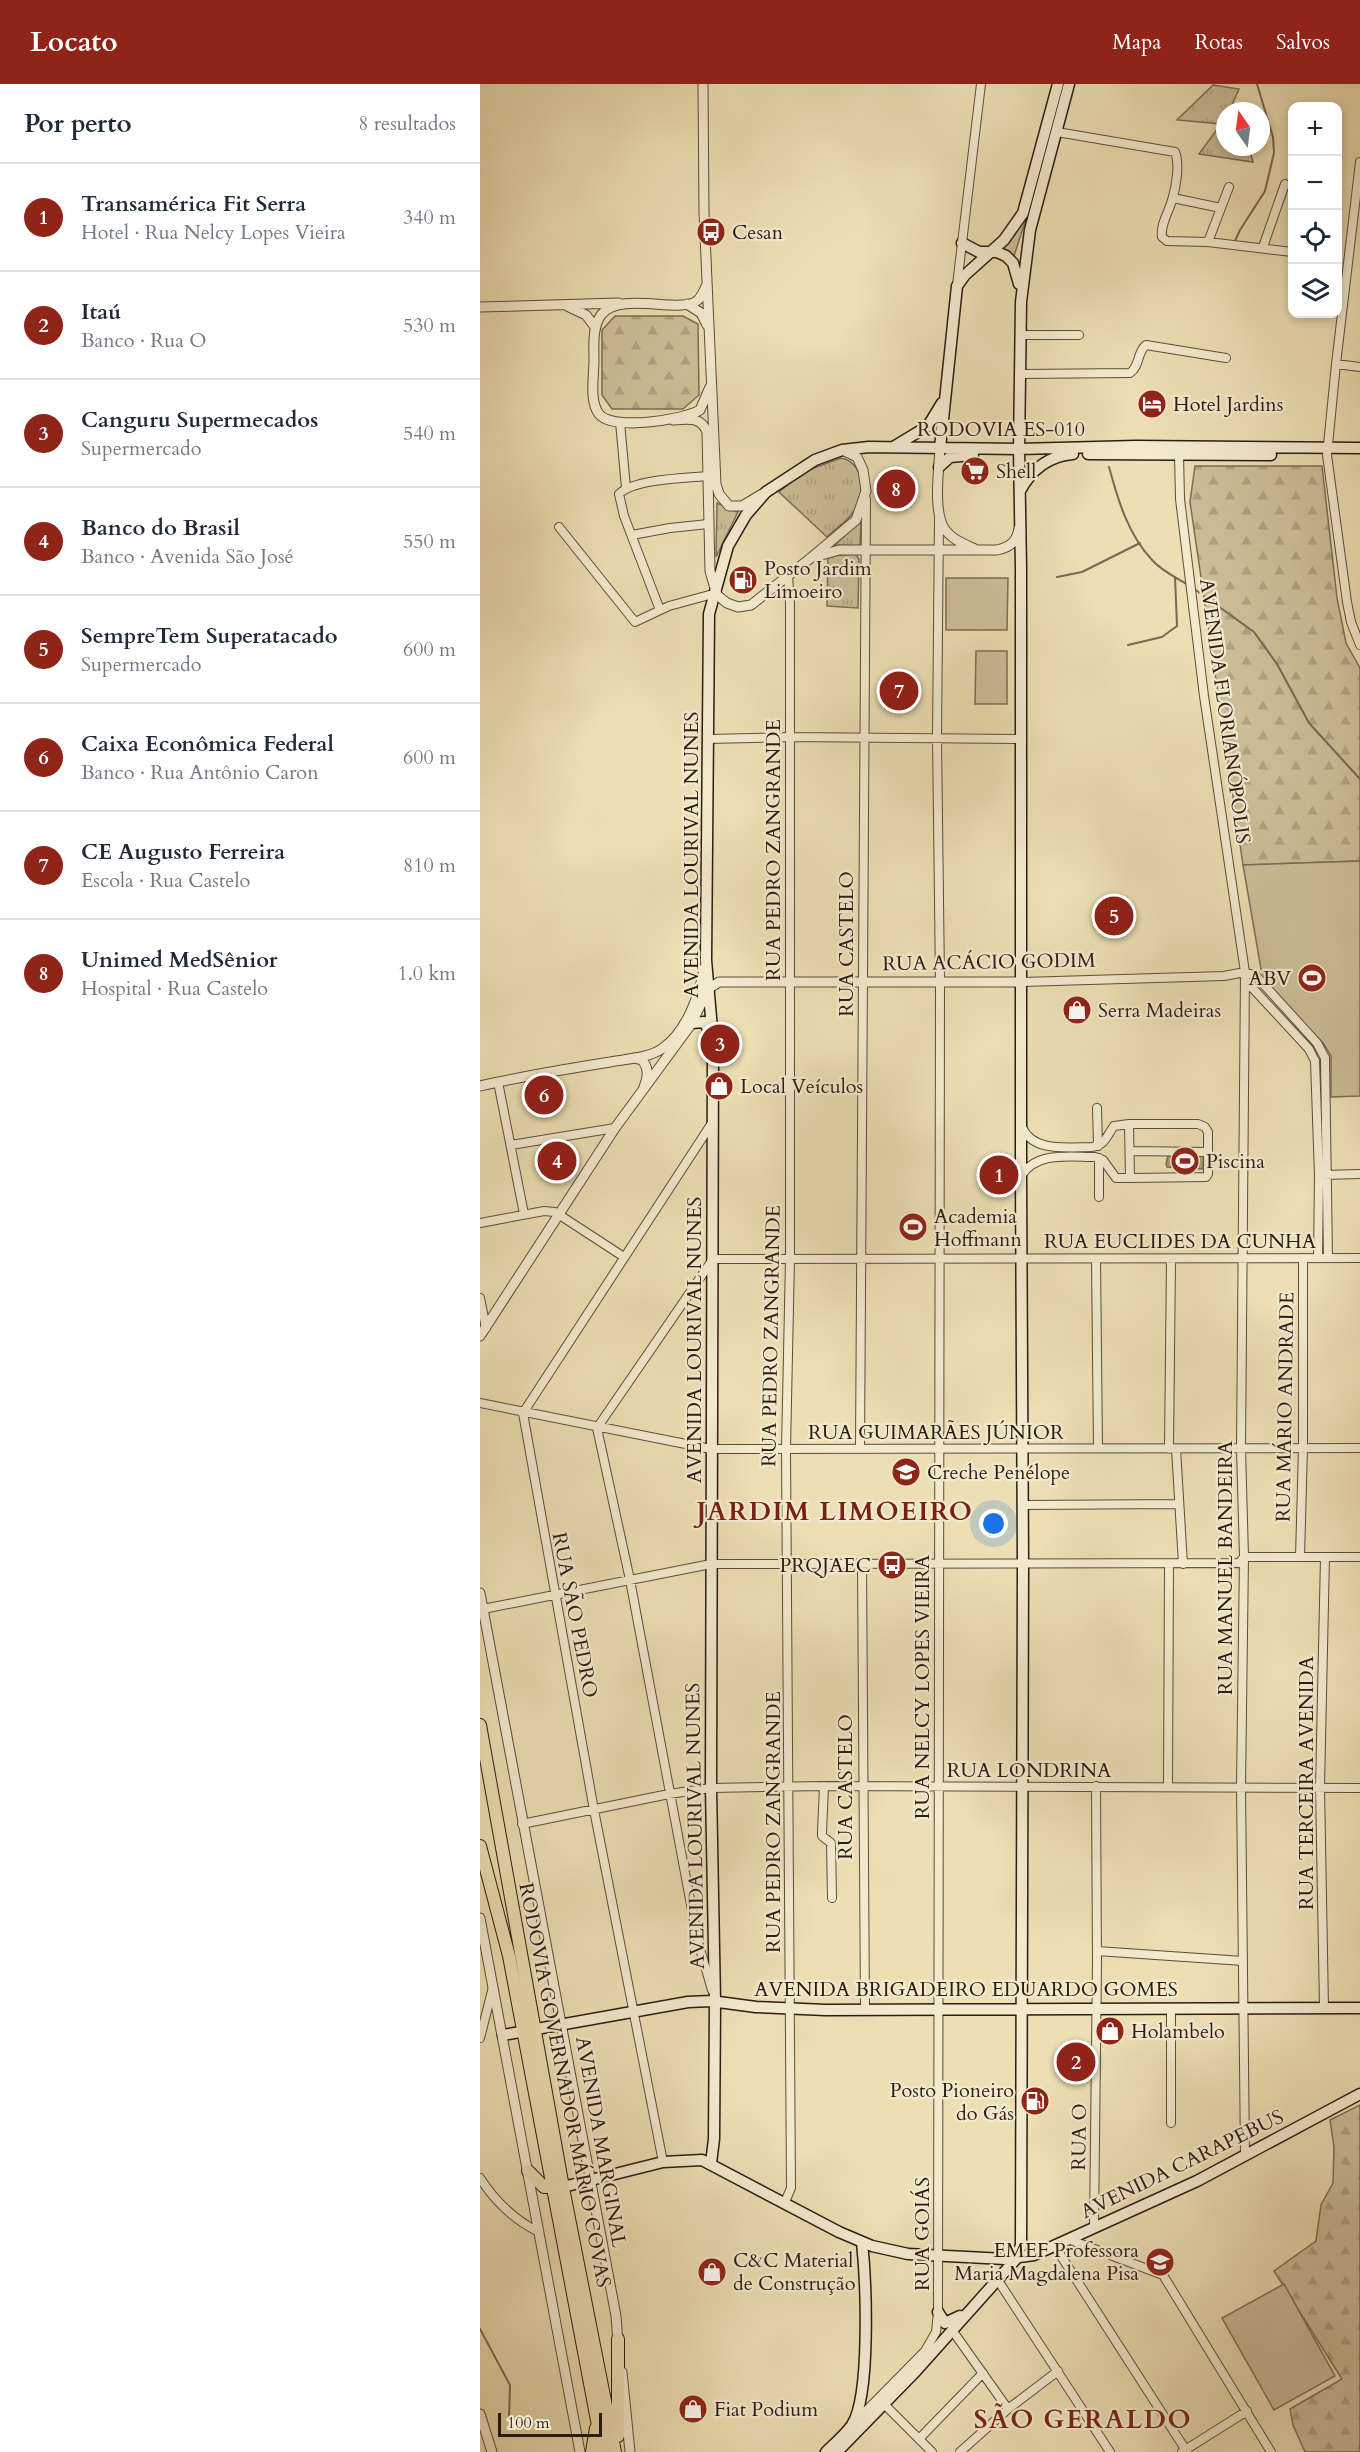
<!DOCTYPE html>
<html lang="pt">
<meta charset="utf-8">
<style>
body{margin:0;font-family:Cardo,serif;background:#f2f2f3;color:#1f2937}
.controls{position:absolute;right:18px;top:18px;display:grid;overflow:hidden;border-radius:12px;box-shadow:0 3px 9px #0003}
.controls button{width:54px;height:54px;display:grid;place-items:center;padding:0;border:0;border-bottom:2px solid #e0e1e3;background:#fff;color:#1f2937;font:30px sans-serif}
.compass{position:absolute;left:736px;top:18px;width:54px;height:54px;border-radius:50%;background:#fff;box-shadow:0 3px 9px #0003;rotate:346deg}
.scale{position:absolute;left:18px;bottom:15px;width:104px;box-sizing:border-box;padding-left:6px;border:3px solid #2b1c14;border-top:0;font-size:16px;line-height:21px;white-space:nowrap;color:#2b1c14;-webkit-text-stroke:4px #f3eace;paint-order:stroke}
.you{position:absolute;left:514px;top:1440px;width:21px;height:21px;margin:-15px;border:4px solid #fff;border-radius:50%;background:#1a73e8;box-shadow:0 0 0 9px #1a73e833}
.badge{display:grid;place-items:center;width:39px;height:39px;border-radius:50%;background:#8f2418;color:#fff;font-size:20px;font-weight:700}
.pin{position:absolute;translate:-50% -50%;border:3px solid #fff;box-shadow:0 2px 6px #0006}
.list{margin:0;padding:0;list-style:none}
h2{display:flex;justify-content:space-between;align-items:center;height:78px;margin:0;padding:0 24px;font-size:26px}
h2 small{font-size:20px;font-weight:400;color:#747a83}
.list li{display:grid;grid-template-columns:39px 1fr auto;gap:18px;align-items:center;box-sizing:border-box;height:108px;padding:0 24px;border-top:2px solid #e0e1e3}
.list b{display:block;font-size:22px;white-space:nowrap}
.list p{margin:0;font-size:20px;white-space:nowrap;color:#747a83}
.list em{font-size:20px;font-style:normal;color:#747a83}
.icon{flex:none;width:33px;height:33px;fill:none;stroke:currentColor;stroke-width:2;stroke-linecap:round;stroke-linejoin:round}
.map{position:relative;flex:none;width:880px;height:2368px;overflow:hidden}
header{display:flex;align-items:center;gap:36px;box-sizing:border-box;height:84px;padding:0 30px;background:#8f2418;color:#fff}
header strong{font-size:28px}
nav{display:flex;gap:33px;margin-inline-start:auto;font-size:21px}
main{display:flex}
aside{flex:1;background:#fff}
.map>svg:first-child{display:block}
</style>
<header>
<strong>Locato</strong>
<nav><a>Mapa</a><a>Rotas</a><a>Salvos</a></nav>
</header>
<main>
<aside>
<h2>Por perto<small>8 resultados</small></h2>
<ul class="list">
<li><span class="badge">1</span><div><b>Transamérica Fit Serra</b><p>Hotel · Rua Nelcy Lopes Vieira</p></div><em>340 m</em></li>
<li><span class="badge">2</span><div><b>Itaú</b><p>Banco · Rua O</p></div><em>530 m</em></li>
<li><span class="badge">3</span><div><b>Canguru Supermecados</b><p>Supermercado</p></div><em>540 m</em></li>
<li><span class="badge">4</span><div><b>Banco do Brasil</b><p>Banco · Avenida São José</p></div><em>550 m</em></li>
<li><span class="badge">5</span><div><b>SempreTem Superatacado</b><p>Supermercado</p></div><em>600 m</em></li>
<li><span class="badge">6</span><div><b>Caixa Econômica Federal</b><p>Banco · Rua Antônio Caron</p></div><em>600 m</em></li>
<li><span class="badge">7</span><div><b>CE Augusto Ferreira</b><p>Escola · Rua Castelo</p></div><em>810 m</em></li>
<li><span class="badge">8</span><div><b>Unimed MedSênior</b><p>Hospital · Rua Castelo</p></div><em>1.0 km</em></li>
</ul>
</aside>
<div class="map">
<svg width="880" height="2368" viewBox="0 0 880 2368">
<defs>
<pattern id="grass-tufts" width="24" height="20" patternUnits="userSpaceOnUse" patternTransform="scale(1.5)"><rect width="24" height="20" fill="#cbbe98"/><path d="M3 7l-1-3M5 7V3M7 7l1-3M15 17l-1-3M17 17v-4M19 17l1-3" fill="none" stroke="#aea382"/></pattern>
<pattern id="forest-firs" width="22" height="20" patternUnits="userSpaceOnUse" patternTransform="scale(1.5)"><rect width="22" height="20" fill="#cbbe98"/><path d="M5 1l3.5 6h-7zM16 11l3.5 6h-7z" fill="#aea382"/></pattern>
</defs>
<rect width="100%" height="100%" fill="#ecdfb3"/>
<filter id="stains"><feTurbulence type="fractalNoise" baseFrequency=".00333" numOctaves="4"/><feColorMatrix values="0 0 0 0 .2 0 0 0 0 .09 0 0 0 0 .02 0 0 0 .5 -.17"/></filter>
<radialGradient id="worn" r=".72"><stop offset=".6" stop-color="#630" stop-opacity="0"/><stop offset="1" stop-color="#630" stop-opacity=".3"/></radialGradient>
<!-- grass -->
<path fill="url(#grass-tufts)" stroke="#7b6d56" stroke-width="1.5" d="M733 1 759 5 751 23 754 27H745V63H769L773 78 719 70 741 40 697 36Z
M546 135 534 172 521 164Z
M361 374C383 378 386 409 375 426 369 436 355 445 347 453L299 408 323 388Z
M237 419 258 428 236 473Z
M381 436 380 462 355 461Z
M375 470 379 475 378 524 347 522 348 472Z"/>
<!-- forest -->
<path fill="url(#forest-firs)" stroke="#7b6d56" stroke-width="1.5" d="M135 232H203L218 240 219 311 203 325H132L122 311V246Z
M715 382H842L857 514 866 559 880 584V777L763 781 710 418Z
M880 2021V2368H825L813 2341 810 2325 862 2295 794 2187 836 2157 841 2121 853 2099 854 2063 850 2036Z"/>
<!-- garden -->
<path fill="#cbbe98" stroke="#7b6d56" stroke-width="1.5" d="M466 494H528L527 546H466Z
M496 567H527V620H495Z
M880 777V1012L851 1013V972L843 959 788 903 781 885 763 781Z
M804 2200 855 2292 794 2326 742 2234Z"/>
<!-- water -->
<path fill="#aa9d7d" stroke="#776953" stroke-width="1.5" d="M724 1071 723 1085 687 1083 686 1080 688 1072Z"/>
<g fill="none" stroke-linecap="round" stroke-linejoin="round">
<!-- stream -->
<path stroke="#776953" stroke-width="2" d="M754 159 760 146 785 107 794 69 793 53 777 0
M629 383C638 416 648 451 673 477 682 487 697 494 708 501
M577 493 602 488 660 459
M713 504 774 548 797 580 829 639 880 695
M648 561 682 553 697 542 695 493
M0 2245 30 2301 29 2335"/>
<!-- minor casing -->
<g stroke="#5b4d3c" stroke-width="10">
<path id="minor" d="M577 48 695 68C700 80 696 104 692 116 689 128 680 140 682 153L687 157 728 158 812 168
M880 78 856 280 847 371 867 518 871 538 880 561
M693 114 741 124
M728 158 749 103
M783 163 805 100
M477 201 501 0
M540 251H599
M856 280 880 283
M540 290 650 289C660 282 657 268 666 261L746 274
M140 338 146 404
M699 370 700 415 724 612 765 888 761 1364 764 1473 761 1703 765 2072
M79 443 155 538 189 522 233 510
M152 451 190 444 228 440
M180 526 144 432 139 410C154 395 206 394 227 392
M228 655 310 653 542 655
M765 896 829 965 835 977 839 1091 838 1174
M542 898 744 892 765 888 776 892 837 959 845 974 848 1173
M18 998 44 1130
M617 1024 618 1062
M649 1040H718L725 1043 728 1048V1090L726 1093 650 1094
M31 1061 135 1044
M650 1067 728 1068
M619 1074V1113
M843 1091 880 1090
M541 1092C557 1067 589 1073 615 1073L623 1076 636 1094H650L649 1040 634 1042C627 1051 625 1062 612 1063 588 1063 553 1069 542 1043
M0 1139 64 1127 75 1128 144 1173
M616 1175 618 1364
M0 1214 6 1244
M0 1319 231 1365 880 1364
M380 1365 386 415
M689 1365 691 1175
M696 1365 703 1480
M542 1421 698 1420
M820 1473 823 1364V1174
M382 1479 385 1926
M3 1525 231 1480 759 1479 764 1473H880
M344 1702 342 1748V1752L351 1759 352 1814
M688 1703 689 1480
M42 1740 189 1710 231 1704 344 1702 880 1704
M617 1867 763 1877
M232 1906 218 1858 150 1496 117 1344 233 1175 880 1174
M844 1924 840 1703 845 1473
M0 1954 13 1903
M691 2039V1925
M183 2078 114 1726 43 1329 232 1039
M0 2094C15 2117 33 2135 57 2147
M305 2118 311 2104 306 1365 310 1175V519L308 492
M614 2144 617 1878 616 1702
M588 2155 683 2191 791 2368
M574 2161 707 2368
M517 2195 630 2368
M472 2246 528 2325
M404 2320 452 2368
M375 2338 445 2267 456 2248 458 2228 460 897 457 653 459 435
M439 2355 503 2289
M480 2368 528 2325 578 2287
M702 2368 767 2327"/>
</g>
<!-- tertiary casing -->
<g stroke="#5b4d3c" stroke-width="11">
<path id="tertiary" d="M223 0 224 129 236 400 239 410 249 422H262L282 410
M227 200C225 205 222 212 218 216 201 231 140 206 121 231 112 244 114 261 114 276 114 292 109 317 119 330 132 347 203 336 220 326L230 303
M207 220 221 229 227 241
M87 222 106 231 115 243
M0 223 139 219
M193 336C207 335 221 332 227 348L230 487 237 511 247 519 258 523 271 521 332 473 376 436 386 407 383 386 377 373 362 366
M460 364C459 385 453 426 464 444 471 455 484 460 495 465
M338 472 359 466H517C530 463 537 458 539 444
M154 974 162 976C169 984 168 994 164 1003
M0 1002C43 992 87 985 130 978 146 975 170 974 183 964 206 948 220 911 224 884
M0 1252 135 1044 212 939 228 905 239 898H542
M0 1509 136 2232 138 2259
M0 1834 100 2368
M142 2288 150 2368
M0 2330 12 2368"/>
</g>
<!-- secondary casing -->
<g stroke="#2b1c14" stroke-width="13">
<path id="secondary" d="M482 159 499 168H517L526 172 533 179 539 200
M415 362 448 342 462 319
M460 364 477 202 485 191 524 156 543 129 578 0
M608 370 791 371
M459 383 470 373 493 371
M540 407C551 386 568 372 593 370
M212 939 224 938 231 950
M23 1951 208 1918 231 1917 276 1923 346 1926 880 1924
M231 2079 234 2055 235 1918 231 1704 233 956 226 876 229 530 248 462 266 431 286 408 335 376 362 366 389 363 539 365 656 362 880 364
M83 2103 183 2078 222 2076 359 2148 392 2162 428 2170 525 2175 554 2171 717 2097 880 2010
M458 2228 465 2239 480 2232
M346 2368C354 2360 365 2351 372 2341 391 2311 386 2196 382 2158
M357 2368 436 2287 536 2175 541 2161 543 1481 541 1093V484L539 365 541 218 550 146 589 0"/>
</g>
<!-- primary casing -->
<g stroke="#2b1c14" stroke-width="14">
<path id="primary" d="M0 1641 84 2109 135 2368
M0 1762 29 1872 123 2368
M48 2087 64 2103H79
M138 2352V2255
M112 2368 116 2344"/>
</g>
<!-- minor -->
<use href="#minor" stroke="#f3eace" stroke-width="8"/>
<!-- tertiary -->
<use href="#tertiary" stroke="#f3eace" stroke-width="9"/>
<!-- secondary -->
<use href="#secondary" stroke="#f3eace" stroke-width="10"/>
<!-- primary -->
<use href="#primary" stroke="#ecdfb3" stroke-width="12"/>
</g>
<!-- icons -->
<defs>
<g id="bus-disc" transform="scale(1.5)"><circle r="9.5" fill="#8f2418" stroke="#f3eace"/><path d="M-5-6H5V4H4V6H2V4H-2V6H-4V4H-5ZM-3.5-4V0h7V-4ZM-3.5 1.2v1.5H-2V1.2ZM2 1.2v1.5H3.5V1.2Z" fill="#fff"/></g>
<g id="hotel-disc" transform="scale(1.5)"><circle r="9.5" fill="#8f2418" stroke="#f3eace"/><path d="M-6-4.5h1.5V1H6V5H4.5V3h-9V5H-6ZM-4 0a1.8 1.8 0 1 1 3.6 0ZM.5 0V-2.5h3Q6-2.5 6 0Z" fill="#fff"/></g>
<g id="supermarket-disc" transform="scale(1.5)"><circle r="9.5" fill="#8f2418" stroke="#f3eace"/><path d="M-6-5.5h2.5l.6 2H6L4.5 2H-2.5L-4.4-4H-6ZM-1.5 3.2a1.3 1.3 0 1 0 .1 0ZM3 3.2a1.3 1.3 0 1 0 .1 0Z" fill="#fff"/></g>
<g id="fuel-disc" transform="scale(1.5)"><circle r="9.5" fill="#8f2418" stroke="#f3eace"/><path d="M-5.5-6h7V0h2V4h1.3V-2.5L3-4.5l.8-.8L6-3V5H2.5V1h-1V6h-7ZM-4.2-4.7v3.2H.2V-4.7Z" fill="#fff"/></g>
<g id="stadium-disc" transform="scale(1.5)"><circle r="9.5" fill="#8f2418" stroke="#f3eace"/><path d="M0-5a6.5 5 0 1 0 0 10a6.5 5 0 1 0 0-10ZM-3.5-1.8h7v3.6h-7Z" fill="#fff"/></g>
<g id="shop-disc" transform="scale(1.5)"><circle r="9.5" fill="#8f2418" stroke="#f3eace"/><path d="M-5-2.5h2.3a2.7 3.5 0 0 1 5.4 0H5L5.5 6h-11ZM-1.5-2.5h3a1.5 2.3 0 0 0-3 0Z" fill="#fff"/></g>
<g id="school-disc" transform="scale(1.5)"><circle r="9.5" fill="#8f2418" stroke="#f3eace"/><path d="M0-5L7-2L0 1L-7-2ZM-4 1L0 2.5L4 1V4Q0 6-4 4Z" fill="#fff"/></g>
</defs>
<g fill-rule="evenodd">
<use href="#bus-disc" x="231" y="148"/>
<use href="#hotel-disc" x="672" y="320"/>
<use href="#supermarket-disc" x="495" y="387"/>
<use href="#fuel-disc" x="263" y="496"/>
<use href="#stadium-disc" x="832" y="894"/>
<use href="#shop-disc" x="597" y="926"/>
<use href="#shop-disc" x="239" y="1002"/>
<use href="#stadium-disc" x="705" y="1077"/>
<use href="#stadium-disc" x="433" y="1143"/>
<use href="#school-disc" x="426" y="1388"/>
<use href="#bus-disc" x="412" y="1481"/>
<use href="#shop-disc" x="630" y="1947"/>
<use href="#fuel-disc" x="555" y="2017"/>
<use href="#school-disc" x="680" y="2178"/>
<use href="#shop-disc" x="232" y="2188"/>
<use href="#shop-disc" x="213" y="2325"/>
</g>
<g text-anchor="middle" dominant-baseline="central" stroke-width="4.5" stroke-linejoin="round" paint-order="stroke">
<!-- poi labels -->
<g font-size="20" fill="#2b1c14" stroke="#f3eace" text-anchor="start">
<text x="252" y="148">Cesan</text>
<text x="693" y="320">Hotel Jardins</text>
<text x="516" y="387">Shell</text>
<text x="284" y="484">Posto Jardim<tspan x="284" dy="23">Limoeiro</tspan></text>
<text x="811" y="894" text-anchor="end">ABV</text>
<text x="618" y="926">Serra Madeiras</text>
<text x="260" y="1002">Local Veículos</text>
<text x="726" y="1077">Piscina</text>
<text x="454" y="1132">Academia<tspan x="454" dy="23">Hoffmann</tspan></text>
<text x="447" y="1388">Creche Penélope</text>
<text x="391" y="1481" text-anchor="end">PRQJAEC</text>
<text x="651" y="1947">Holambelo</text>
<text x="534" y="2006" text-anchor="end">Posto Pioneiro<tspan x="534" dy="23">do Gás</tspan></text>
<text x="659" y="2166" text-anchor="end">EMEF Professora<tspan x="659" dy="23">Maria Magdalena Pisa</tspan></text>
<text x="253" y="2176">C&amp;C Material<tspan x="253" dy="23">de Construção</tspan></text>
<text x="234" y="2325">Fiat Podium</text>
</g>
<!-- street labels -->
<g font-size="20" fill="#2b1c14" stroke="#f3eace">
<text x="521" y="345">RODOVIA ES-010</text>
<text transform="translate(745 627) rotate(82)">AVENIDA FLORIANÓPOLIS</text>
<text transform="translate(293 766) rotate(-90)">RUA PEDRO ZANGRANDE</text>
<text transform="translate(211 771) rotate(-90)">AVENIDA LOURIVAL NUNES</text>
<text transform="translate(366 860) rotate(-90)">RUA CASTELO</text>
<text transform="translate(509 878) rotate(-1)">RUA ACÁCIO GODIM</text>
<text x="700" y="1157">RUA EUCLIDES DA CUNHA</text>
<text transform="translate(291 1252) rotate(-89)">RUA PEDRO ZANGRANDE</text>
<text transform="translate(214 1256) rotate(-90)">AVENIDA LOURIVAL NUNES</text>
<text transform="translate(805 1323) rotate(-89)">RUA MÁRIO ANDRADE</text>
<text x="456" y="1348">RUA GUIMARÃES JÚNIOR</text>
<text transform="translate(745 1484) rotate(-90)">RUA MANUEL BANDEIRA</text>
<text transform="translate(95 1531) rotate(79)">RUA SÃO PEDRO</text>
<text transform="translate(442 1603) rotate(-90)">RUA NELCY LOPES VIEIRA</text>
<text x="549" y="1686">RUA LONDRINA</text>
<text transform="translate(826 1699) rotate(-90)">RUA TERCEIRA AVENIDA</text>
<text transform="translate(365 1703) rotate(-90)">RUA CASTELO</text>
<text transform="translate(293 1738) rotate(-90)">RUA PEDRO ZANGRANDE</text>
<text transform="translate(215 1742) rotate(-91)">AVENIDA LOURIVAL NUNES</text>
<text x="486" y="1905">AVENIDA BRIGADEIRO EDUARDO GOMES</text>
<text transform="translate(85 2001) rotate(79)">RODOVIA GOVERNADOR MÁRIO COVAS</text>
<text transform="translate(599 2053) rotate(-89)">RUA O</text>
<text transform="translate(121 2058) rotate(80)">AVENIDA MARGINAL</text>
<text transform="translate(702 2080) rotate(-26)">AVENIDA CARAPEBUS</text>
<text transform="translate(442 2150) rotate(-90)">RUA GOIÁS</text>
</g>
<!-- district labels -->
<g font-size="26" font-weight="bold" letter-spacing="1.5" fill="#7a1f14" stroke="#f3eace">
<text x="355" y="1427">JARDIM LIMOEIRO</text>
<text x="603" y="2335">SÃO GERALDO</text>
</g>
</g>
<rect width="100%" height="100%" filter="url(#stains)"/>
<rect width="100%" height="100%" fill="url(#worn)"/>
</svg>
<div class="controls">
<button>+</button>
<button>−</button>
<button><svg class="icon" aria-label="locate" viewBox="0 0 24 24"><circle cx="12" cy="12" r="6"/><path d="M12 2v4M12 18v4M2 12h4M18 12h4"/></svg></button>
<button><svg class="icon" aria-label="layers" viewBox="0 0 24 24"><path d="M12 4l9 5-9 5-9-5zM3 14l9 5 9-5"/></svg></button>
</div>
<svg class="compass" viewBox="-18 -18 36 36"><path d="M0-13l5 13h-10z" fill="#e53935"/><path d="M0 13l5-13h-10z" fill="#747a83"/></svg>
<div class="scale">100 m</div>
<div class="you"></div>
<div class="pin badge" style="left:519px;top:1091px">1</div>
<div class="pin badge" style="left:596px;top:1978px">2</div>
<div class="pin badge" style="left:240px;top:960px">3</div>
<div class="pin badge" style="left:77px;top:1077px">4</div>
<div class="pin badge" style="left:634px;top:832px">5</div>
<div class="pin badge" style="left:64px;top:1011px">6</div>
<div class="pin badge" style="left:419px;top:607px">7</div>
<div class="pin badge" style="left:416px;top:405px">8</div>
</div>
</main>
